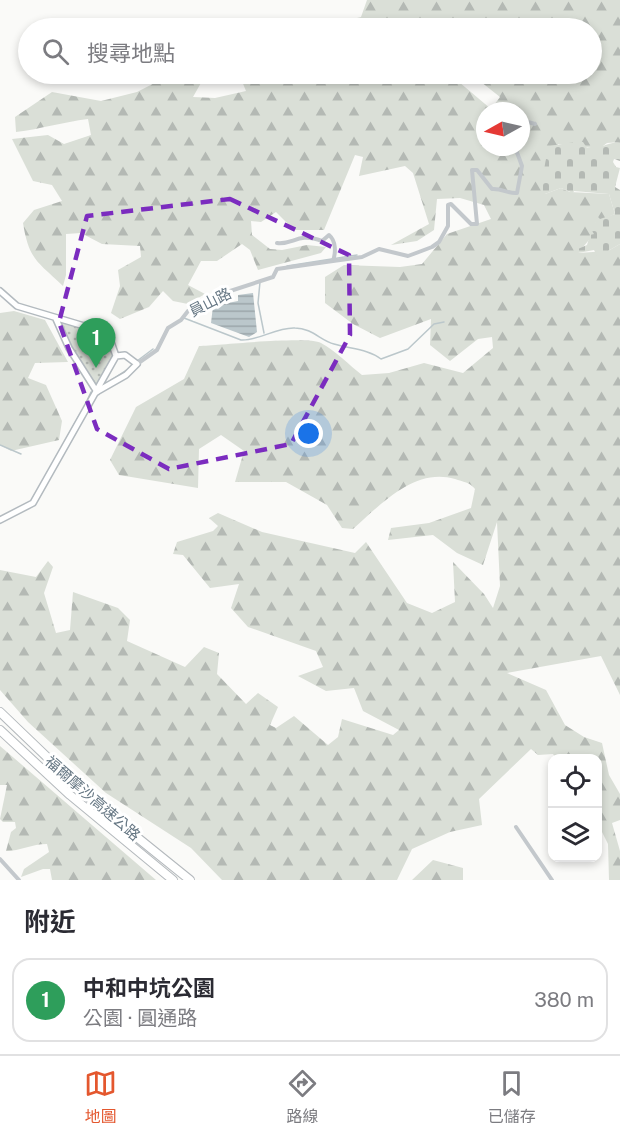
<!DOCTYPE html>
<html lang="zh-TW">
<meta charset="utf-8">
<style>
body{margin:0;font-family:"Public Sans","Noto Sans TC",sans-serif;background:#f2f2f3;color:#2b2b33}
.controls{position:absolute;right:18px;bottom:18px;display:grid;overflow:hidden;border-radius:12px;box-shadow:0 3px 9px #0003}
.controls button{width:54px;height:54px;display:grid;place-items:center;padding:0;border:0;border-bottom:2px solid #e1e1e2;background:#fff;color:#2b2b33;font:30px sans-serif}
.compass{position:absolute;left:476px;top:102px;width:54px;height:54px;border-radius:50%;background:#fff;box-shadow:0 3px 9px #0003;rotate:262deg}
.you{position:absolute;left:309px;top:434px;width:21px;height:21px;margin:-15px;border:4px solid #fff;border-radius:50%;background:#1a73e8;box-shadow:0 0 0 9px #1a73e833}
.badge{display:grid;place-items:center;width:39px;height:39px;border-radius:50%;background:#e4572e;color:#fff;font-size:20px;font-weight:700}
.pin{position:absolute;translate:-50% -50px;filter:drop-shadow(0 2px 3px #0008)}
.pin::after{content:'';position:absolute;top:32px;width:21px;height:18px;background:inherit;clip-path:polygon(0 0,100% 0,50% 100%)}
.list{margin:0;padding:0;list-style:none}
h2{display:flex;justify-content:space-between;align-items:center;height:78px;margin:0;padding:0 24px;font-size:26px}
h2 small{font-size:20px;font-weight:400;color:#7c7c81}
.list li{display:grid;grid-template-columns:39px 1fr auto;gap:18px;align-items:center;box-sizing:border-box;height:84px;margin:0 12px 12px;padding:0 12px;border:2px solid #e1e1e2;border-radius:18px}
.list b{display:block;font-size:22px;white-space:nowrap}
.list p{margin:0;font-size:20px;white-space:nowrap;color:#7c7c81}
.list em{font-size:20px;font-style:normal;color:#7c7c81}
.icon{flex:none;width:33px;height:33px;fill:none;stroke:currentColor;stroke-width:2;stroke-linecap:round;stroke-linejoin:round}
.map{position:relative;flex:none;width:620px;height:880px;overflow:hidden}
.search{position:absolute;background:#fff;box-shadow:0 3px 9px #0003;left:18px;right:18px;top:18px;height:66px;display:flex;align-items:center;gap:15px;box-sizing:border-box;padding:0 21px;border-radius:33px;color:#7c7c81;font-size:22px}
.sheet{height:174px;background:#fff}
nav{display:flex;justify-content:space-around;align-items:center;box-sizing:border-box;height:84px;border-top:2px solid #e1e1e2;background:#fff;font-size:16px;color:#7c7c81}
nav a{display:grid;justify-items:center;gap:3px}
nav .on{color:#e4572e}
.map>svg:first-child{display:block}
</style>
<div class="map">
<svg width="620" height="880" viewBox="0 0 620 880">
<defs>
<pattern id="forest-firs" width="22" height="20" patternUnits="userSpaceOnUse" patternTransform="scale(1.5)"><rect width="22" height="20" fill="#dadfd7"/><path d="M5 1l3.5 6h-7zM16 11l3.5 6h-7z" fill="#b4b9b4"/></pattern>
<pattern id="cemetery-stones" width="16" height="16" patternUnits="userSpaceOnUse" patternTransform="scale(1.5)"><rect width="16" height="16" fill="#dadfd7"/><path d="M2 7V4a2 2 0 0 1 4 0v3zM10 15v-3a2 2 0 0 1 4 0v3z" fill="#b4b9b4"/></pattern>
<pattern id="park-dots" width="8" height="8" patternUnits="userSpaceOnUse" patternTransform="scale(1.5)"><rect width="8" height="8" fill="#dadfd7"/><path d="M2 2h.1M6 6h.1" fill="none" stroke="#b4b9b4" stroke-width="1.8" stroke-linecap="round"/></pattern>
<pattern id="water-rules" width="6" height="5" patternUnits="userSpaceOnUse" patternTransform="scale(1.5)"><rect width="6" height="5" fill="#bbc7cb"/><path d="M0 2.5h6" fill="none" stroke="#9ca6aa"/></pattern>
</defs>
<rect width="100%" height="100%" fill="#fafaf8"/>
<!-- forest -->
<path fill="url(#forest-firs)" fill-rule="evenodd" d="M367 0H620V142L607 143 599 149 558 144V147C543 163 543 172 545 194L561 188 570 192 609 194 615 214 596 222 594 234 578 253 608 251 620 244V695L601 656 507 673 546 690 565 725 584 737 602 743 609 775 620 794V820L612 823 620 851V880H609L608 844 598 824V758H556L553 754 538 755 531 749 479 799 482 825 450 832 412 849 397 880H222L191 848 106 793 28 722 0 690V570L36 577 48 561 53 567 44 593 56 633 70 630 73 592 118 608 130 620 127 641 185 667 204 647 219 653 217 674 246 704 258 693 278 707 270 725 276 728 294 716 328 745 338 737 342 719 393 735 399 730 363 711 354 688 326 691 298 676 323 667 316 651 248 627 231 608 239 584 210 588 183 555 173 554 177 542 213 531 218 526 209 518 218 513 262 532 355 553 366 542 407 603 432 613 455 602 453 562 484 594 493 608 500 586 497 522 483 565 457 553 433 535 388 540 391 528 429 523 471 508 475 489C470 482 463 482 455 479 415 467 381 504 353 529L342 528 327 505 286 482H235L244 451 221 435 199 449 198 488 119 475 110 460 136 407 184 379 199 346C221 345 308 336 321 343 336 351 349 365 362 375L389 373 424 363 463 373 493 348 492 337 478 339 450 361 430 345 431 319 380 338 353 324 325 303V277L344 265 400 267 422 264 447 234 491 219 484 205 460 198 437 199 434 230 417 241 391 245 429 224 413 173 405 166 359 176 363 157 355 155 324 230H294L276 212 261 222 251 221 252 235 270 249 282 250 307 245 326 247 321 253 258 270 250 250 242 244 217 261H201L188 285 205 294 188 304 173 301 163 291 149 307 120 319 111 313 120 286 118 270 141 257 140 246 102 244 81 233 66 234V275L63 286C37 261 29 260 23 223L34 210 62 201 52 185 33 181 12 139 48 135 64 144 91 135 88 119C63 122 41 129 16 132L15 117 52 92 101 101 137 92 172 74H206L193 97 215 98 246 91 239 74H465L459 82 491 109 500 97 471 74H592V28H345V21L361 17ZM485 111H521V147H485Z
M14 311 45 320 68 362 35 363 28 378 46 385 62 421 59 440 11 451 0 445V313Z
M0 746 156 880H52L50 869H43L21 877 24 869 49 852 47 844C32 844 20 851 6 851L11 832 16 828 15 822H3L0 819 7 785H0Z
M433 860 463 868V880H412Z"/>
<!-- cemetery -->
<path fill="url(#cemetery-stones)" d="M575 142H583L587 148C599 149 607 143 620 142V161L614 159 613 162 616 167 620 168 615 187 620 190V244L608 251 609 254 598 258 594 250 578 253V249L587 245 590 235 594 234 589 226 596 222 593 217 596 215 600 219 615 214 609 194 574 191 573 193 561 188 545 194 541 192C544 176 544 160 550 146Z"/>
<!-- park -->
<path fill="url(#park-dots)" d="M61 323C85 328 100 330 116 350L96 387 72 347Z"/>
<!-- water -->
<path fill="url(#water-rules)" d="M253 293 257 332 249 337 211 323 213 306 238 301V295Z"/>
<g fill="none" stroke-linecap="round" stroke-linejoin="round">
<!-- stream -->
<path stroke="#bbc7cb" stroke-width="1.5" d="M287 266 357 255
M260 282 258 303 264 333
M184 318 241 340C259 341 276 327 295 328 312 328 321 341 334 344 350 349 368 349 381 359L408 349 434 324 444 322
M137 361 153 349
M110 381 127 370
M86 403 91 392
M66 439 80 414
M0 445 21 454"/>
<!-- secondary casing -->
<g stroke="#b3babf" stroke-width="8">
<path id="secondary" d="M0 291 17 306 101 331 110 339 116 356 33 503 0 520
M56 319 69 348 97 392
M98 391 126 375 137 364 125 355 116 356"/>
</g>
<!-- highway casing -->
<g stroke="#b4b9bd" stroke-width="10">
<path id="highway" d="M0 712 97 805 190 880
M0 730 70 795 173 880"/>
</g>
<!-- street -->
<path stroke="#c3c8cc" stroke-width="4" d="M498 111 496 106 500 105 507 111
M521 120 535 124
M333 261 362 257 379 249 408 256 432 247 439 242 448 226V205L451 204 471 224H477L472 170H477L492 189C502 188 508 194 517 193L522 166 515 147
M137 364 157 350 168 328 181 320 188 311 203 308 221 294 273 277 277 269 333 261C336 252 336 241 329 235L322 241C297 232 294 245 277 243
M516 827 552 880
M0 859 19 880"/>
<!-- secondary -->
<use href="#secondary" stroke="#fff" stroke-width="5"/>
<!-- highway -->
<use href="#highway" stroke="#fff" stroke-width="8"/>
</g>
<!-- marked area -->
<path fill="none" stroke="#7b2cbf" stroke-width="4.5" stroke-dasharray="12 8" stroke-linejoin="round" d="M230 199 349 255 350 335 291 444 169 469 97 429 59 322 87 216Z"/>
<g text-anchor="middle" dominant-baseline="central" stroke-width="6" stroke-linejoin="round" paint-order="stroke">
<!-- street labels -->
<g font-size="15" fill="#657683" stroke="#fff">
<text transform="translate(210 302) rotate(-27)">員山路</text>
<text transform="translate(93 798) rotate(41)">福爾摩沙高速公路</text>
</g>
</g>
</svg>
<div class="controls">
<button><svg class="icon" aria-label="locate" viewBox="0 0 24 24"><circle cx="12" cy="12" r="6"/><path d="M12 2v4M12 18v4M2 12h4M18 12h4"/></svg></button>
<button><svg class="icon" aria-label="layers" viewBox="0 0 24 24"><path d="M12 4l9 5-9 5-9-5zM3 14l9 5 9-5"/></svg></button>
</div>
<svg class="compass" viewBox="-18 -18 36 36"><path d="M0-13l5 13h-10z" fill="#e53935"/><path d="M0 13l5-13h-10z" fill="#7c7c81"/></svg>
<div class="you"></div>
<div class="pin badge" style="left:96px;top:368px;background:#2e9e5b">1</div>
<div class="search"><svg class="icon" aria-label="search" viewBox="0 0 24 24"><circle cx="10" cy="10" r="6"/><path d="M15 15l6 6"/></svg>搜尋地點</div>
</div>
<section class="sheet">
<h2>附近<small></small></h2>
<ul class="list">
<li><span class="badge" style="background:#2e9e5b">1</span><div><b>中和中坑公園</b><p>公園 · 圓通路</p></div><em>380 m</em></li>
</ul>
</section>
<nav>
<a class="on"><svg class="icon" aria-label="map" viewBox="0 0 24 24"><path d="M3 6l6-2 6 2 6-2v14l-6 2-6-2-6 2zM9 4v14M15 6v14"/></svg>地圖</a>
<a><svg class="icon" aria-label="directions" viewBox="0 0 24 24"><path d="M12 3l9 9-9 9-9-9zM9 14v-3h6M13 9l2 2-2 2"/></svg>路線</a>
<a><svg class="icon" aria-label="saved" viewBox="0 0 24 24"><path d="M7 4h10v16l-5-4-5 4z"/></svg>已儲存</a>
</nav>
